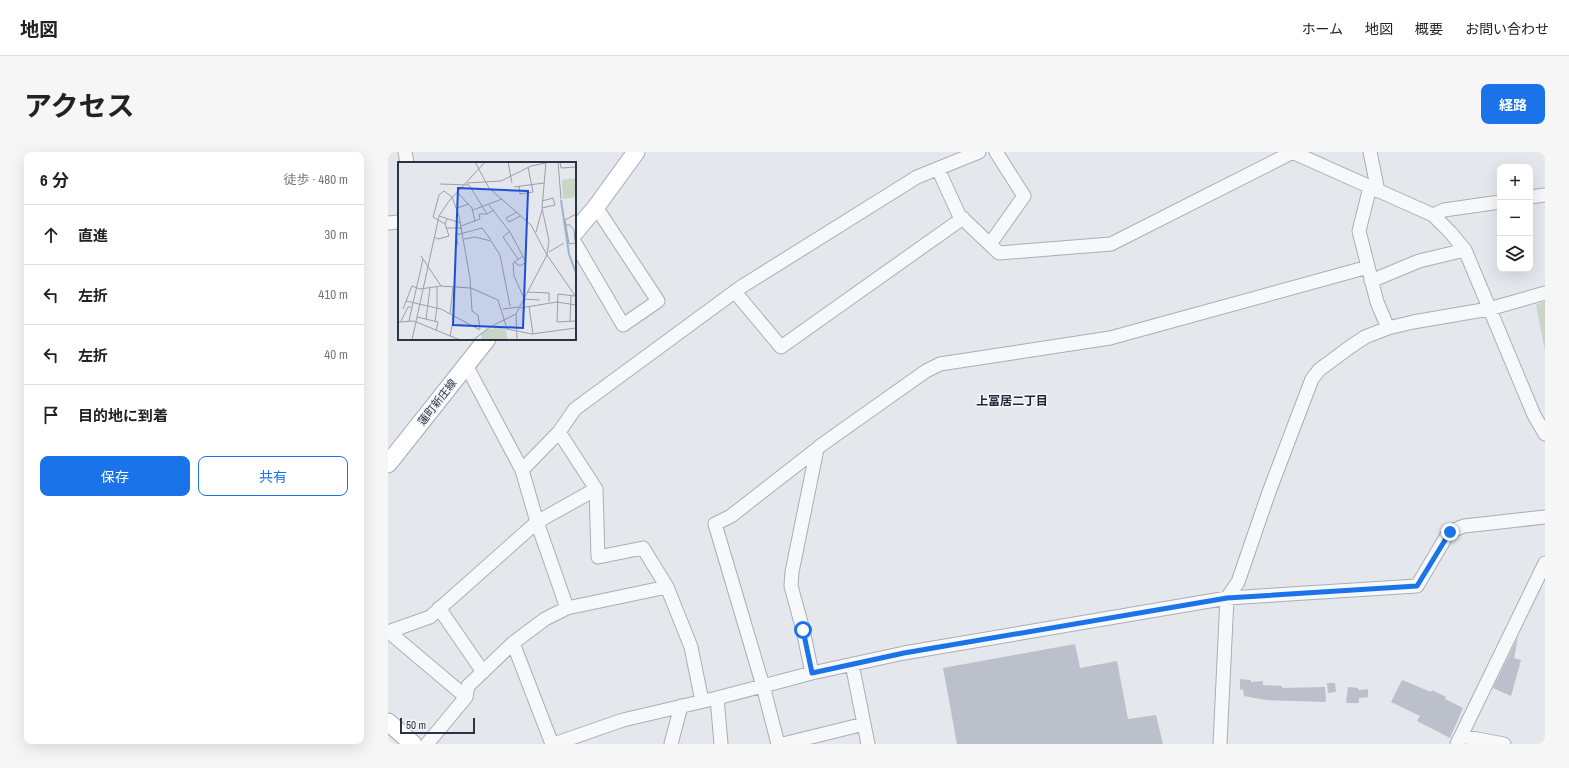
<!DOCTYPE html>
<html lang="ja">
<meta charset="utf-8">
<style>
body{margin:0;font-family:"Archivo Narrow","Noto Sans JP",sans-serif;background:#f6f6f6;color:#222}
.controls{position:absolute;right:12px;top:12px;display:grid;overflow:hidden;border-radius:8px;box-shadow:0 4px 16px #0002}
.controls button{width:36px;height:36px;display:grid;place-items:center;padding:0;border:0;border-bottom:1px solid #e0e0e0;background:#fff;color:#222;font:20px sans-serif}
.scale{position:absolute;left:12px;bottom:10px;width:75px;box-sizing:border-box;padding-left:4px;border:2px solid #2b3445;border-top:0;font-size:11px;line-height:14px;white-space:nowrap;color:#2b3445;-webkit-text-stroke:3px #f4f6f9;paint-order:stroke}
.stop{position:absolute;width:12px;height:12px;margin:-9px;border:3px solid #1a73e8;border-radius:50%;background:#fff}
.stop.end{background:#1a73e8;border-color:#fff;box-shadow:0 1px 4px #0008}
.list{margin:0;padding:0;list-style:none}
h2{display:flex;justify-content:space-between;align-items:center;height:52px;margin:0;padding:0 16px;font-size:17px}
h2 small{font-size:13px;font-weight:400;color:#767676}
.list li{display:grid;grid-template-columns:26px 1fr auto;gap:12px;align-items:center;box-sizing:border-box;height:60px;padding:0 16px;border-top:1px solid #e0e0e0}
.list b{display:block;font-size:15px;white-space:nowrap}
.list em{font-size:13px;font-style:normal;color:#767676}
.actions{display:flex;gap:8px;padding:12px 16px}
.actions a{flex:1;padding:9px 0;border:1px solid #1a73e8;border-radius:8px;text-align:center;font-size:14px;color:#1a73e8}
.actions .main{background:#1a73e8;color:#fff}
.icon{flex:none;width:22px;height:22px;fill:none;stroke:currentColor;stroke-width:2;stroke-linecap:round;stroke-linejoin:round}
.map{position:relative;flex:none;width:1157px;height:592px;overflow:hidden;border-radius:8px}
header{display:flex;align-items:center;gap:24px;box-sizing:border-box;height:56px;padding:0 20px;background:#fff;border-bottom:1px solid #e0e0e0}
header strong{font-size:19px}
nav{display:flex;gap:22px;margin-inline-start:auto;font-size:14px}
.intro{display:flex;align-items:center;justify-content:space-between;box-sizing:border-box;height:96px;padding:0 24px}
h1{margin:0;font-size:28px}
.button{padding:10px 18px;border-radius:8px;background:#1a73e8;color:#fff;font-size:14px;font-weight:700}
main{display:flex;gap:24px;padding:0 24px}
aside{flex:1;background:#fff;border-radius:8px;box-shadow:0 4px 16px #0002}
.map>svg:first-child{display:block}
</style>
<header>
<strong>地図</strong>
<nav><a>ホーム</a><a>地図</a><a>概要</a><a>お問い合わせ</a></nav>
</header>
<div class="intro"><h1>アクセス</h1><a class="button">経路</a></div>
<main>
<aside>
<h2>6 分<small>徒歩 · 480 m</small></h2>
<ul class="list">
<li><svg class="icon" aria-label="ahead" viewBox="0 0 24 24"><path d="M12 20V5M6 11l6-6 6 6"/></svg><div><b>直進</b></div><em>30 m</em></li>
<li><svg class="icon" aria-label="left" viewBox="0 0 24 24"><path d="M17 20v-9H6M10 6l-5 5 5 5"/></svg><div><b>左折</b></div><em>410 m</em></li>
<li><svg class="icon" aria-label="left" viewBox="0 0 24 24"><path d="M17 20v-9H6M10 6l-5 5 5 5"/></svg><div><b>左折</b></div><em>40 m</em></li>
<li><svg class="icon" aria-label="arrive" viewBox="0 0 24 24"><path d="M6 21V4h12l-3 4 3 4H6"/></svg><div><b>目的地に到着</b></div></li>
</ul>
<div class="actions"><a class="main">保存</a><a>共有</a></div>
</aside>
<div class="map">
<svg width="1157" height="592" viewBox="0 0 1157 592">
<rect width="100%" height="100%" fill="#e4e7ec"/>
<!-- green -->
<path fill="#c9d6c5" d="M1157 149V200L1148 153Z"/>
<!-- building -->
<path fill="#bbc0ca" d="M1130 485 1126 506 1133 508 1123 544 1105 536Z
M687 492 692 516 729 509 740 567 768 563 775 592H569L555 516Z
M852 527 863 528V530L875 529V533L894 534V536L937 535 938 550 878 548 856 544 855 537 852 538Z
M1014 528 1043 540 1044 538 1058 545 1057 547 1075 556 1062 586 1029 569 1032 564 1003 550Z
M939 531H947L948 540 940 541Z
M960 535 970 536V538L980 537V545L971 546V551H958Z"/>
<g fill="none" stroke-linecap="round" stroke-linejoin="round">
<!-- minor casing -->
<g stroke="#a9aeb7" stroke-width="15">
<path id="minor" d="M17 0 19 11
M904 0 1045 63 1062 80 1077 98 1146 263 1157 282
M982 0 990 39
M550 17 571 63 611 101 723 92 905 0
M982 35 971 79 989 150 1000 176
M1142 45 1157 43
M1045 63 1056 58 1112 50
M0 71 11 70
M187 91 235 173 270 149 208 55
M602 92 636 44 608 0
M983 129 1031 109 1077 98
M347 140 393 195 575 66
M78 213 134 318 149 370 179 456
M171 280 208 337 210 405 255 396 279 435 303 495 314 549
M134 318 171 280 187 257 353 135 529 25 591 0
M51 456 95 520
M0 480 42 465 149 370 208 337
M1 480 78 545
M125 491 164 592
M464 512 480 592
M424 521 415 478 403 434 404 420 429 297 432 294 538 219 552 212 722 186 980 115
M329 546 333 592
M1073 584 1116 592
M39 592 78 545 80 534 125 491 157 467 179 456 279 435
M166 592 235 568 329 546 424 521 516 501 839 446 1029 434 1061 380 1076 374 1157 365
M283 592 293 554
M390 592 375 534 327 372 343 364 429 297
M395 592 476 572
M832 592 839 446 850 430 881 340 924 227 931 218 962 195 977 185 1000 176 1025 170 1101 157 1157 141
M1069 592 1157 411"/>
</g>
<!-- major casing -->
<g stroke="#a3abb8" stroke-width="19">
<path id="major" d="M187 80 208 55 248 0
M0 312 99 187
M0 570 25 592"/>
</g>
<!-- minor -->
<use href="#minor" stroke="#f7f8fa" stroke-width="13"/>
<!-- major -->
<use href="#major" stroke="#fff" stroke-width="17"/>
</g>
<g fill="none" stroke-linecap="round" stroke-linejoin="round">
<!-- route -->
<path stroke="#1a73e8" stroke-width="5" d="M415 478 424 521 516 501 839 446 1029 434 1062 380"/>
</g>
<g text-anchor="middle" dominant-baseline="central" stroke-width="3" stroke-linejoin="round" paint-order="stroke">
<!-- street labels -->
<g font-size="11" fill="#2b3445" stroke="#f4f6f9">
<text transform="translate(49 250) rotate(-52)">蓮町新庄線</text>
</g>
<!-- neighbourhood labels -->
<g font-size="12" font-weight="bold" fill="#1d2536" stroke="#f4f6f9">
<text x="624" y="249">上冨居二丁目</text>
</g>
</g>
<!-- overview -->
<g transform="translate(10 10)">
<rect width="178" height="178" fill="#e4e7ec"/>
<path d="M177 16 178 35 165 37 164 18ZM107 164 110 178H84L83 172 88 168Z" fill="#c9d6c5"/>
<path fill="none" stroke="#9fb4cc" stroke-width="2" d="M163 38 171 92 178 111"/>
<path fill="none" stroke="#9a9fa9" stroke-width="1" d="M77 0 91 26 133 63 149 93 178 135M110 0 114 21M160 0 163 37M162 0 163 6 178 5M69 21 103 19 133 4 148 1M42 22 71 23 89 52M121 24 122 32 135 30 130 5M116 25 146 21M59 30 74 46 77 60M91 43 112 70 128 100 122 104 116 100M59 46 71 42M144 46 157 43 155 36 144 39M75 48 104 37M119 50 108 56 111 60 122 54M178 52 167 58 171 82 177 81 178 79M41 54 63 61M47 62 35 55 41 33 46 29 54 35 61 54 72 116 74 149 80 153 82 167M168 63H172L176 68 177 79M63 64 82 57 81 52H89L96 48M49 66H64M112 69 105 75 120 97M138 70 144 48M36 75 40 77 51 74 47 62 49 57M66 77 77 75 93 79 102 93 112 144M60 83 58 73 84 66 93 78M151 90 166 81M23 94 43 124M125 94 115 101 116 114 126 136M129 130 151 131V140M177 134 160 132 159 160 178 159M125 137 142 138M8 139 43 147 82 168M131 144 135 172M122 146 159 140 178 143M5 147 14 124 22 127 43 124 73 126 100 138 109 167 134 172 178 166M105 147 121 145M52 152 55 125M118 152 119 178M19 155 40 160 38 169M28 157 32 126M3 159 10 145H13M11 159 25 97M37 159 39 146V125M172 159 173 134M0 160 16 159 62 178M52 174 56 154M14 178 41 54 51 39 87 0M75 178 92 165 118 152 149 93 151 79 144 46 148 0"/>
<path fill="#1d4ed8" fill-opacity="0.15" stroke="#1d4ed8" stroke-width="2" d="M60 26 130 29 125 166 55 163Z"/>
<rect width="178" height="178" fill="none" stroke="#2b3445" stroke-width="2"/>
</g>
</svg>
<div class="controls">
<button>+</button>
<button>−</button>
<button><svg class="icon" aria-label="layers" viewBox="0 0 24 24"><path d="M12 4l9 5-9 5-9-5zM3 14l9 5 9-5"/></svg></button>
</div>
<div class="scale">50 m</div>
<div class="stop" style="left:415px;top:478px"></div>
<div class="stop end" style="left:1062px;top:380px"></div>
</div>
</main>
